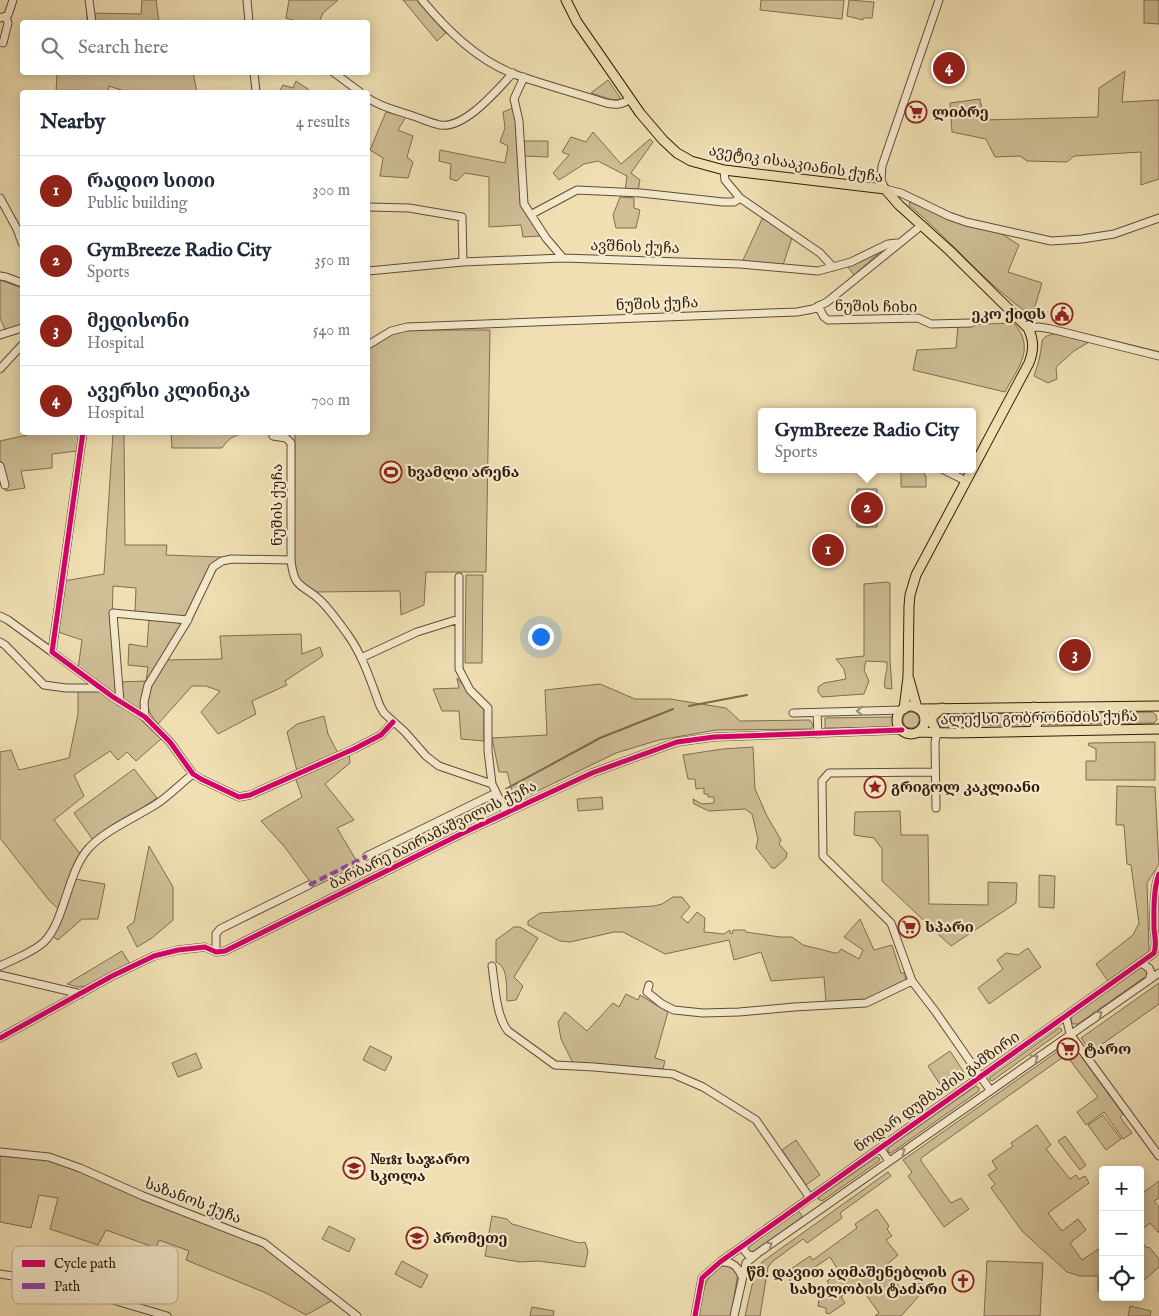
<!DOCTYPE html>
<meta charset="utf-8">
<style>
body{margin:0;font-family:"IM FELL English","Noto Serif Georgian",serif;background:#f6f6f7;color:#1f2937}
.controls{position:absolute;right:15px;bottom:15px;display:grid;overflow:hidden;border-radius:5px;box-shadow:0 2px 12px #0003}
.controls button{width:45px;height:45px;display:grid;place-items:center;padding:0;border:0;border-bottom:1px solid #e0e1e3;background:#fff;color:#1f2937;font:25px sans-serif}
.you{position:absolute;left:540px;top:636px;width:18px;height:18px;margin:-12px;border:4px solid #fff;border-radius:50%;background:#1a73e8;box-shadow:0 0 0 8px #1a73e833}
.badge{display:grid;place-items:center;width:32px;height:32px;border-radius:50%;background:#8f2418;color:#fff;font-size:16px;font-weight:700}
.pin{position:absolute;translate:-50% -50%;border:2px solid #fff;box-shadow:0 1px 5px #0006}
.popup{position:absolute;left:758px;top:408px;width:218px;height:65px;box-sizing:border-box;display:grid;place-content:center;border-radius:5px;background:#fff;filter:drop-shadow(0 1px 4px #0005);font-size:16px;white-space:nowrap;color:#747a83}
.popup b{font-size:19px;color:#1f2937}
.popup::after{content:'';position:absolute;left:50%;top:100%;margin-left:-10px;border:10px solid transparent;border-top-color:#fff}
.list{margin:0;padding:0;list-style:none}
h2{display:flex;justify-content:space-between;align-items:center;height:65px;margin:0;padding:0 20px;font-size:21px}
h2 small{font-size:16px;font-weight:400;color:#747a83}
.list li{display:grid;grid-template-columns:32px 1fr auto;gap:15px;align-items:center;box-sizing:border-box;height:70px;padding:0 20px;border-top:1px solid #e0e1e3}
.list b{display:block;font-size:19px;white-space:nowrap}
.list p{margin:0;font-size:16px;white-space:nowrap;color:#747a83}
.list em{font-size:16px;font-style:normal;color:#747a83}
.icon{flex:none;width:28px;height:28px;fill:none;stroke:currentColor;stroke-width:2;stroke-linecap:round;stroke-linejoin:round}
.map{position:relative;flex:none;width:1159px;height:1316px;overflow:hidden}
.search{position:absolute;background:#fff;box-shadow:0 2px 12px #0003;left:20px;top:20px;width:350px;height:55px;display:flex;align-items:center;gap:12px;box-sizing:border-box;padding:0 18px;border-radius:5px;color:#747a83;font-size:19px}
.panel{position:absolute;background:#fff;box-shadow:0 2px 12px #0003;left:20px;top:90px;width:350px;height:345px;border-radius:5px}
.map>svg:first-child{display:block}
</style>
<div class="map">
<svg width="1159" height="1316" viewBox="0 0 1159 1316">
<rect width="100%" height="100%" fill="#efdfb2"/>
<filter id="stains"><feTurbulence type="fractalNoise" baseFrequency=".004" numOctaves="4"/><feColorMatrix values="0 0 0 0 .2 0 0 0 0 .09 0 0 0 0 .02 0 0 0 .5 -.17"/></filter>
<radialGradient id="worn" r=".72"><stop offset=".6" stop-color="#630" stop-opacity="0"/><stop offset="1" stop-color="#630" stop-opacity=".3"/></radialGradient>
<!-- green -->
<path fill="#cfbe96" stroke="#806c51" d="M142 0H156L159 22H87V13L141 14Z
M289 0H338L323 13 319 22H299L286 18Z
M403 0H417L446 33 437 41Z
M761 0H844L842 19 760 10Z
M849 0 874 2 872 18H863V20L847 16Z
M1144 0H1159V24L1144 23Z
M1125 71 1122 102 1159 100V179L1141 185V152L1074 156 1067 162 1027 161 1020 156 995 157 986 139 952 132 950 103 980 99 984 120 1098 117 1099 88Z
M57 72 193 73 197 92H127L109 86 108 92H56Z
M608 80 621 99 613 100 591 93Z
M296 81 312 92H279L283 85 293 88Z
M513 108 516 122 522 203 541 236 523 237 521 225 489 227V177L465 173 457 181 450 179 451 164 439 161 440 150 505 163 508 146 500 142 505 128 503 112Z
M386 112 406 117 398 130 413 136 407 157 413 162 408 178 380 176 383 158 370 150Z
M593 132 621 164 650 139 653 142 631 173 640 180 638 191H625L627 176 598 161 584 164 559 180 553 173 569 155 562 152 571 137 586 142Z
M522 141H548V157L523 156Z
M620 197 634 198V208L640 210 636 228H616L613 215Z
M910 202 963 224 1002 234 1019 245 1008 272 1042 283 1032 316C986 285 951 240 909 205Z
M763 217 792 238 783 265 742 262Z
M885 248 854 275 848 267Z
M0 280 22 288V326L6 332 0 318Z
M1014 323C1036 349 1018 367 1005 392L913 370 917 350 956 348 958 325Z
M414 330H490L486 572H426L424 605 401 615 400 591 315 592 302 584 294 573 295 433 368 432V349L397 331Z
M1055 334 1089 342 1074 351 1056 367 1057 379 1048 383 1034 376C1036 369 1039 362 1040 355 1043 343 1038 336 1055 334Z
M27 433H81L77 451 52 454V468L21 471 25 488 6 491 3 470 0 460V441L27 435Z
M113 433H124L125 545H167L166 555 221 557 186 618 135 612 136 588 113 586 112 621 118 698 78 669 82 640 58 632 64 581 104 574Z
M171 433V432L244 433C232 437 230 437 222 448H172Z
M901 469H926L924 475 926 476V487H901Z
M857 489H877V527H857Z
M466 575H483L482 663H465Z
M887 582 890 583V659L892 689 885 688C883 680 888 671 887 662L866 661 864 670 869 681 864 694 822 697 818 692V687L824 683 846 679 844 669 836 659 864 656V584Z
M149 619 180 623 181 627 152 671 141 710 123 701 119 682 146 681 148 667 128 665 129 644 147 647Z
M301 634 302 654 320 647 323 656 285 681 287 685 252 701 256 714 218 734 201 712 220 691 206 686H192L158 724C136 699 150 685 165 660L222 659 220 636Z
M457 678 484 709V741L461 739 459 711H442L433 689 459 688Z
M600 684 635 699H670L726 708 740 721 810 720 813 725 811 729 716 730 659 740 616 753 515 802 507 772H499L492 738 547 735 545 690Z
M78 691H101L136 715 161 739 136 761 127 752 118 760 110 751 74 775 84 796 54 820 81 855 75 864 58 909 48 899 0 838V752L11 750 19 770 69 758 78 714Z
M1152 712 1156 715 1157 720 1154 723 938 726 935 723 936 716 938 714Z
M903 720a8 8 0 1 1 16 0a8 8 0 1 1-16 0Z
M324 716 328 734 338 753 297 771 287 732 297 724Z
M892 717 895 723 892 727 825 728V718Z
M1155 742V780H1086V761H1096V749L1088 745 1089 743Z
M753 747 755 789 767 816 781 840 779 844 787 853 786 858 775 868H772L756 848 758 839 752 814 745 809 709 811 694 804 693 799 702 804 714 803V797H708V794H704V788L696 789 695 779H688L683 755 723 749Z
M349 753 350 763 325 784 354 820 337 828 359 865 314 887 284 846 261 821 302 797 295 777Z
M134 769 157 798 93 840 74 813Z
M1117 786 1155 787 1159 864 1147 883 1149 952 1108 981 1096 964 1133 935 1139 923 1131 865 1127 864 1124 825H1116Z
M602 797 603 809 578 811 577 799Z
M900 811 901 835H928L929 904 988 905V882L1017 883 1016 903 951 946 882 881V849L874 838 854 835 855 812Z
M149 846 173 887V920L152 938 137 947 127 927 134 922Z
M1039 875 1055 876 1054 908 1039 907Z
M75 879 105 884 98 919H82L58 940 52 936Z
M673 897H682L690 907 681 917 688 923 697 912 705 918 704 932 724 934 730 930V933L732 934 733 930H745L746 932 780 937H792L803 945 835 953H838L841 949 859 959 863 950 844 937 860 919 874 950 892 945 901 973H905L906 981 866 1001 826 1003 824 977 771 981 761 952 734 960 729 940 665 954 623 932H614L570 942 560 941 528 925V921L540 913 654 906 662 904Z
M514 927H520L538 938 514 977 523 986 516 1000 507 1001C506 989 509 967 496 962V940Z
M1028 948 1041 967 989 1004 978 988 1003 969 997 960 1006 953 1018 955Z
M122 951 130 964 88 986 78 987 67 984Z
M1144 967 1148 970V974L1145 977 1078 1024H1073L1071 1021V1016L1140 968Z
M1159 983V1004L1091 1052 1081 1038Z
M626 994 638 1000 640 995 668 1012 655 1058 665 1061 663 1069 573 1063 561 1039 558 1022 565 1012 587 1031 613 1003 619 1007Z
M1059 1028H1061L1062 1031 992 1081 990 1080 989 1078Z
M1071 1042 1123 1114 1120 1117 1132 1133 1123 1139 1104 1112 1086 1125 1077 1112 1098 1097 1066 1055 921 1158V1161L951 1203 961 1198 969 1209 944 1227 908 1176 912 1172 903 1160Z
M370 1046 392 1057 385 1071 363 1060Z
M950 1051 965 1074 943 1089 928 1066Z
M196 1053 202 1068 178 1077 172 1063Z
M976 1086 979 1088V1091L891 1153 888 1152V1148Z
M1103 1115 1121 1139 1106 1150 1088 1125Z
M1037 1125 1051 1145 1046 1149 1070 1179 1076 1175 1079 1179 1085 1176 1089 1183 1048 1213 1062 1231 1078 1219 1086 1230 1070 1243 1082 1260 1103 1246V1292L1098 1291V1276H1080L1067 1272 1022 1231 991 1188 995 1184 988 1175 997 1169 992 1161 1013 1146 1011 1143Z
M1065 1136 1086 1165 1080 1170 1058 1141Z
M796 1140 820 1175 806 1185 782 1150Z
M0 1156 49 1160 84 1172 264 1247 333 1300 306 1315 266 1293 186 1260 189 1251 159 1240 156 1248 106 1230 98 1245 50 1229 58 1198 39 1195 31 1228 0 1222Z
M877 1157 880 1159 879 1161 822 1201 818 1199 819 1197Z
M888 1172 891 1176 840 1213 842 1218 807 1243 803 1239 773 1261 768 1267 760 1316H745L752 1285 762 1262Z
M1159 1181V1198L1154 1201 1159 1207V1233L1150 1223 1140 1231V1195Z
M877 1209 889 1226 887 1229 892 1236 886 1240 898 1255 885 1266 904 1294 921 1282 925 1289 901 1316H875L879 1313 859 1285 841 1297 845 1303 829 1314 826 1313V1308L818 1306 820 1293 830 1286 827 1281 840 1273 830 1257 789 1284 791 1269 810 1256 813 1260 857 1228 855 1224Z
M798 1211 802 1215 801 1218 752 1253 749 1252 747 1246Z
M492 1216 507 1219 512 1224 579 1243 585 1242 588 1251 585 1267 538 1261 520 1262 485 1256Z
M329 1226 355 1239 349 1252 322 1239Z
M1140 1240 1147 1248 1149 1247 1159 1259V1267L1140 1284Z
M402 1261 428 1275 421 1288 395 1274Z
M987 1261 1043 1263 1040 1316H984Z
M726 1264 732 1265 738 1273 731 1316H699C703 1292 702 1276 726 1264Z
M1130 1306 1151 1311 1150 1316H1128Z
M532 1307 554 1311 553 1316H530Z"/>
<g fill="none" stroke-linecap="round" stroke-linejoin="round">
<!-- stream -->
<path stroke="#7c684e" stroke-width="2" d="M689 706 747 695
M506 789 600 738 673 709"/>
<!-- minor casing -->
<g stroke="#604b36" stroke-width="9">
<path id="minor" d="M89 0 92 22
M247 0 249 22
M422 0C447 30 477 60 514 74 544 85 576 93 606 103 616 105 622 105 630 99
M939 0 882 166 881 180 885 189 901 193 949 216 966 222 1051 241 1082 239 1114 234 1159 218
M0 18 8 15 13 0
M3 43 8 23 6 17
M254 72 256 92
M333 72 360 92
M524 77 514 99 519 121 524 204 546 238 563 258
M368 98C380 107 396 110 410 115 420 118 430 123 440 125 465 129 497 90 513 73
M724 170 725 180 740 198 820 253 833 267
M0 198 17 229 22 243
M368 207 409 208 462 217 463 262
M532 214 577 190 641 193 723 202H734L740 198
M368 271 463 262 563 258 740 264 818 271 851 262 888 244 897 243
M0 276 6 277 22 283
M818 306 824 317 828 320 918 318 931 324 971 323
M1028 328 1039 327 1051 329 1159 356
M0 335 22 328
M368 345 391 331 407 327 797 312 813 309 827 302 922 225
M0 369 22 345
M83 432 52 652 113 697 145 717 170 742 193 774 201 779 239 797 250 795 354 749 381 735 393 722
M274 432 273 436 286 438 291 443V560C294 591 304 584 321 601 331 611 340 624 348 635 363 656 371 682 380 706L384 713 405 732 426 756 439 766 492 784
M0 466 5 485
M942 469 966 481
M459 577V669L470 690 488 708V751L492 784 506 813
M0 616 8 620 52 652
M0 642 5 645 44 685 66 688H99
M361 658 417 632 459 619
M120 702 113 613 188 620
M793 713 902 710
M817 713 818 734
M145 717 144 702 148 685 186 623 213 567 222 561 232 559 291 560
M936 808 935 742 937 733
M367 856 496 793
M216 952V934L220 929 309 885
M1141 963 1149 968 1151 973 1149 980
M0 966C14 959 32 953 44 942 65 921 67 873 88 849 104 831 134 818 155 805 168 797 180 784 193 774
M492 966C495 986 496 1016 508 1031L555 1065 594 1067 673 1074 703 1087 756 1120 810 1198
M0 975 81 994
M912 981 935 1011 990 1090
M649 985 647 992 662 1004 674 1010 703 1013 739 1012 794 1007 866 1003 912 981 891 923 823 856 822 781 829 773 935 772
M1066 1017 1070 1034 1159 1156
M0 1038 112 976 154 956 178 950 205 947 216 952 225 951 461 834 592 773 677 742 714 737 902 730
M880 1148 889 1161
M0 1152 49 1157 80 1168 143 1196 264 1243 357 1316
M745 1244 744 1250 748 1255 754 1256
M721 1262C733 1261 738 1267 742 1277
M0 1274 56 1283 167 1316
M695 1316 702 1278 720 1262 1154 953C1157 945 1155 938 1154 929 1154 912 1153 890 1159 874
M734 1316 746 1263 758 1253 1159 973"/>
</g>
<!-- major casing -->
<g stroke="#301a0c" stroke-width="11">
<path id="major" d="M566 0 577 22 640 113 663 140 677 153 691 161 724 170 885 189 899 205 950 251 1028 328C1034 340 1034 350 1029 363L916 575 910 595 909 606 908 677 904 709
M909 679 917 708
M897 720a14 14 0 1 1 28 0a14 14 0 1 1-28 0Z
M919 709 1159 706
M1033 731C1039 722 1040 717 1034 707
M918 732 953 733 1159 729
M937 733 932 722V717L942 708"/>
</g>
<!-- minor -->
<use href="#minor" stroke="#f5eacd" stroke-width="7"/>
<!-- major -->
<use href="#major" stroke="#efdfb2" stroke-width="9"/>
<!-- quiet -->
<path stroke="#8e44ad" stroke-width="4" stroke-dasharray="8 4" stroke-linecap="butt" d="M309 885 367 856"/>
<!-- cycleway casing -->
<g stroke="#f5eacd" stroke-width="8">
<path id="cycleway" d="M83 432 52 652 113 697 145 717 170 742 193 774 201 779 239 797 250 795 354 749 381 735 393 722
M0 1038 112 976 154 956 178 950 205 947 216 952 225 951 461 834 592 773 677 742 714 737 902 730
M695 1316 702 1278 720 1262 1154 953C1157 945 1155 938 1154 929 1154 912 1153 890 1159 874"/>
</g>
<!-- cycleway -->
<use href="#cycleway" stroke="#d6006c" stroke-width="5"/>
</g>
<!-- one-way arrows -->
<defs><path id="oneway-chevron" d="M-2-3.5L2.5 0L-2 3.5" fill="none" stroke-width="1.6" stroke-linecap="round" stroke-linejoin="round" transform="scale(1.25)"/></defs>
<g stroke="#9c8c76">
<use href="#oneway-chevron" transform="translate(860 711) rotate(178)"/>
<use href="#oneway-chevron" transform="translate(1099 1014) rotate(-34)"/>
<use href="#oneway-chevron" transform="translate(1035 1058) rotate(-35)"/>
<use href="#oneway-chevron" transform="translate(902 1151) rotate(-35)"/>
<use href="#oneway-chevron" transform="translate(769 1245) rotate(-35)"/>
</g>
<!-- icons -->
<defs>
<g id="supermarket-ring" transform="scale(1.125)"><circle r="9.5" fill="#f5eacd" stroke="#8f2418" stroke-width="1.5"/><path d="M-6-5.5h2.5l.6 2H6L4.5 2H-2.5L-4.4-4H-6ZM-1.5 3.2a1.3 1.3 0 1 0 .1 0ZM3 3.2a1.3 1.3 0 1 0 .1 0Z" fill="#8f2418"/></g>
<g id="civic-ring" transform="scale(1.125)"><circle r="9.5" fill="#f5eacd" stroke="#8f2418" stroke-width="1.5"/><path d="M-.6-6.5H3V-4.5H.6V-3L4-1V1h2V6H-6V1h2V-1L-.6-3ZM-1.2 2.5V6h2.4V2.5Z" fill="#8f2418"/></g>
<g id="stadium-ring" transform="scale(1.125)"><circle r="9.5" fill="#f5eacd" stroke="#8f2418" stroke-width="1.5"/><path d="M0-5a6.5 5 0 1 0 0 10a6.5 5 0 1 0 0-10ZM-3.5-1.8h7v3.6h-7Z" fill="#8f2418"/></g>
<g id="sight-ring" transform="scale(1.125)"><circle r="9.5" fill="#f5eacd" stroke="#8f2418" stroke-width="1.5"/><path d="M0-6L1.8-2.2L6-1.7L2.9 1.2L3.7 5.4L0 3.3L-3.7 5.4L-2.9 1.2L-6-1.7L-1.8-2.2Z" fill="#8f2418"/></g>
<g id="school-ring" transform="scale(1.125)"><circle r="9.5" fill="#f5eacd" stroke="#8f2418" stroke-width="1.5"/><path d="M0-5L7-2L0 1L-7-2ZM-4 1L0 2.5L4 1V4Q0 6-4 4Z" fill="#8f2418"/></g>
<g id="church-ring" transform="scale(1.125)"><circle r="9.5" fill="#f5eacd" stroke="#8f2418" stroke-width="1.5"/><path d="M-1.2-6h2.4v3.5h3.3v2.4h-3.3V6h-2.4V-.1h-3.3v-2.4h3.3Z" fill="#8f2418"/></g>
</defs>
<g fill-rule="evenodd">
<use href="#supermarket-ring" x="916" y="112"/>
<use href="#civic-ring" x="1062" y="314"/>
<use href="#stadium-ring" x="391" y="472"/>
<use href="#sight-ring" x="875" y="787"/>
<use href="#supermarket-ring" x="909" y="927"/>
<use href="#supermarket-ring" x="1068" y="1049"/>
<use href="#school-ring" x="354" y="1168"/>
<use href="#school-ring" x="417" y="1238"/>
<use href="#church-ring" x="963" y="1281"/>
</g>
<g text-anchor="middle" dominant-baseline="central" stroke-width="4.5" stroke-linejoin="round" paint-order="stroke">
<!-- poi labels -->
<g font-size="15" font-weight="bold" fill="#301a0c" stroke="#f5eacd" text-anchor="start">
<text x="932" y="112">ლიბრე</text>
<text x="1046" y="314" text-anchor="end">ეკო ქიდს</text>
<text x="407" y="472">ხვამლი არენა</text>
<text x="891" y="787">გრიგოლ კაკლიანი</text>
<text x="925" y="927">სპარი</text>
<text x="1084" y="1049">ტარო</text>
<text x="370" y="1159">№181 საჯარო<tspan x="370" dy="17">სკოლა</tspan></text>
<text x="433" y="1238">პრომეთე</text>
<text x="947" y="1272" text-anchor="end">წმ. დავით აღმაშენებლის<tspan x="947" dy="17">სახელობის ტაძარი</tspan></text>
</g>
<!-- street labels -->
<g font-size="15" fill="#301a0c" stroke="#f5eacd">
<text transform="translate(796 164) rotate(9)">ავეტიკ ისააკიანის ქუჩა</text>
<text transform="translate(635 247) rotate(2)">ავშნის ქუჩა</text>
<text transform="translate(657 304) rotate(-2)">ნუშის ქუჩა</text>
<text transform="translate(876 307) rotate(1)">ნუშის ჩიხი</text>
<text transform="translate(277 505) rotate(-90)">ნუშის ქუჩა</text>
<text transform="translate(1039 718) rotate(-1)">ალექსი გობრონიძის ქუჩა</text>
<text transform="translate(433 835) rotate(-26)">ბარბარე ბაირამაშვილის ქუჩა</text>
<text transform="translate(937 1092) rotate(-35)">ნოდარ დუმბაძის გამზირი</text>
<text transform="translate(193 1201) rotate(21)">საზანოს ქუჩა</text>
</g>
</g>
<!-- legend -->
<rect x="12" y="1246" width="166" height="58" rx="8" fill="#f5eacd" stroke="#baac93" stroke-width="1"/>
<rect x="22" y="1260" width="23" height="7" fill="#d6006c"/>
<rect x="22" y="1283" width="23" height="6" fill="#8e44ad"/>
<g font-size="14" fill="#301a0c">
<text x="54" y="1268">Cycle path</text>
<text x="54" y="1291">Path</text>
</g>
<rect width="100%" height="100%" filter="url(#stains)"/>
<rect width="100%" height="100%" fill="url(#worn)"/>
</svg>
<div class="controls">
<button>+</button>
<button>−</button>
<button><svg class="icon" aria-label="locate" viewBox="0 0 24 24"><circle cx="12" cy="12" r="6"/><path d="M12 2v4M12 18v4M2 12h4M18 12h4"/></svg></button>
</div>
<div class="you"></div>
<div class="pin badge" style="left:828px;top:550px">1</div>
<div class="pin badge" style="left:867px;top:508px">2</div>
<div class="popup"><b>GymBreeze Radio City</b>Sports</div>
<div class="pin badge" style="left:1075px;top:655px">3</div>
<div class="pin badge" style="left:949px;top:68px">4</div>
<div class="search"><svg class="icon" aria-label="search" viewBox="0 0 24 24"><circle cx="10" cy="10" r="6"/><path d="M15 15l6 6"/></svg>Search here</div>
<section class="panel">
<h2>Nearby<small>4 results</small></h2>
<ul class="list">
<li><span class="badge">1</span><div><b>რადიო სითი</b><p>Public building</p></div><em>300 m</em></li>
<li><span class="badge">2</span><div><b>GymBreeze Radio City</b><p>Sports</p></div><em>350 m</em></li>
<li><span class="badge">3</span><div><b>მედისონი</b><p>Hospital</p></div><em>540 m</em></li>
<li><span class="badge">4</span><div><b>ავერსი კლინიკა</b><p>Hospital</p></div><em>700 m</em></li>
</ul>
</section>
</div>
